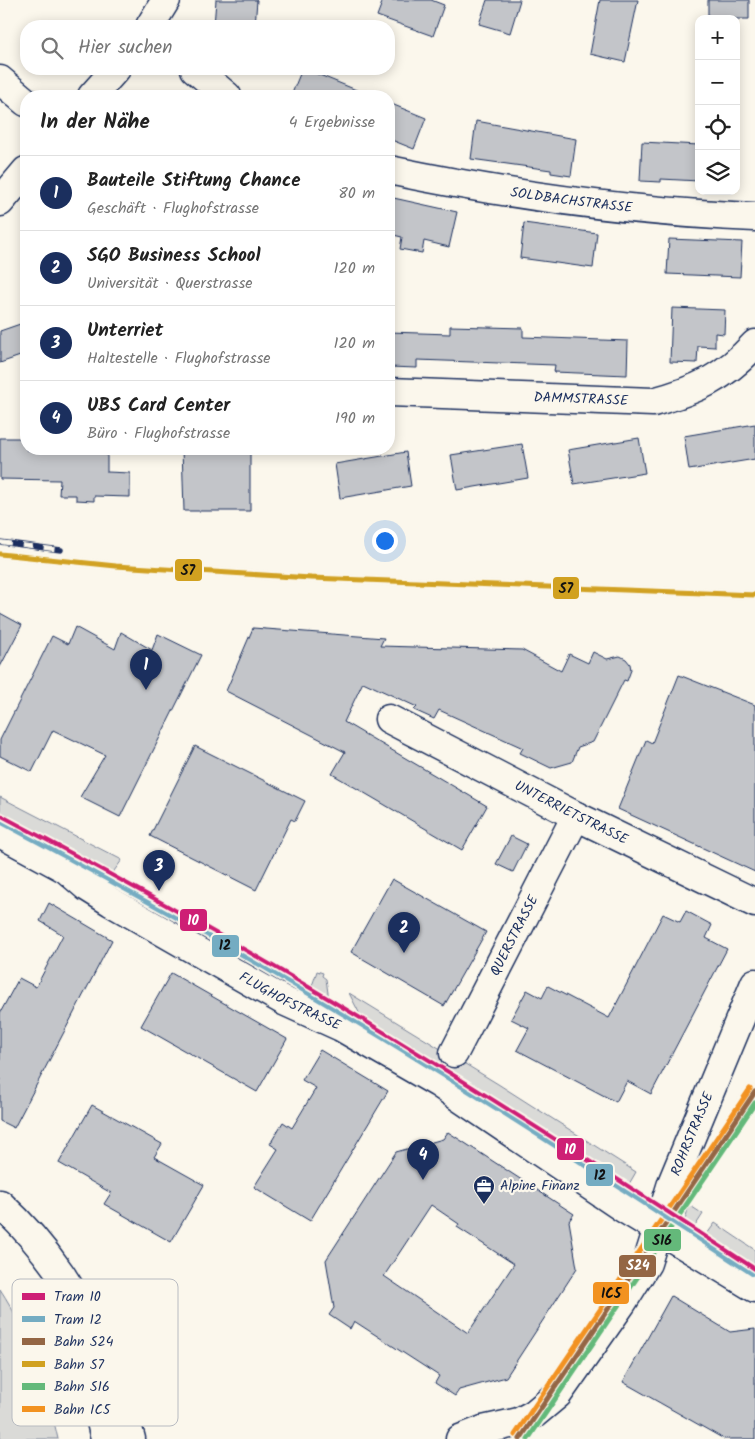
<!DOCTYPE html>
<html lang="de">
<meta charset="utf-8">
<style>
body{margin:0;font-family:Kalam,sans-serif;background:#f6f6f6;color:#222}
.controls{position:absolute;right:15px;top:15px;display:grid;overflow:hidden;border-radius:10px;box-shadow:0 2px 12px #0003}
.controls button{width:45px;height:45px;display:grid;place-items:center;padding:0;border:0;border-bottom:1px solid #e0e0e0;background:#fff;color:#222;font:25px sans-serif}
.you{position:absolute;left:384px;top:540px;width:18px;height:18px;margin:-12px;border:4px solid #fff;border-radius:50%;background:#1a73e8;box-shadow:0 0 0 8px #1a73e833}
.badge{display:grid;place-items:center;width:32px;height:32px;border-radius:50%;background:#1b2f5e;color:#fff;font-size:16px;font-weight:700}
.pin{position:absolute;translate:-50% -41px;filter:drop-shadow(0 1px 2px #0008)}
.pin::after{content:'';position:absolute;top:26px;width:18px;height:15px;background:inherit;clip-path:polygon(0 0,100% 0,50% 100%)}
.list{margin:0;padding:0;list-style:none}
h2{display:flex;justify-content:space-between;align-items:center;height:65px;margin:0;padding:0 20px;font-size:21px}
h2 small{font-size:16px;font-weight:400;color:#767676}
.list li{display:grid;grid-template-columns:32px 1fr auto;gap:15px;align-items:center;box-sizing:border-box;height:75px;padding:0 20px;border-top:1px solid #e0e0e0}
.list b{display:block;font-size:19px;white-space:nowrap}
.list p{margin:0;font-size:16px;white-space:nowrap;color:#767676}
.list em{font-size:16px;font-style:normal;color:#767676}
.icon{flex:none;width:28px;height:28px;fill:none;stroke:currentColor;stroke-width:2;stroke-linecap:round;stroke-linejoin:round}
.map{position:relative;flex:none;width:755px;height:1439px;overflow:hidden}
.search{position:absolute;background:#fff;box-shadow:0 2px 12px #0003;left:20px;top:20px;width:375px;height:55px;display:flex;align-items:center;gap:12px;box-sizing:border-box;padding:0 18px;border-radius:20px;color:#767676;font-size:19px}
.panel{position:absolute;background:#fff;box-shadow:0 2px 12px #0003;left:20px;top:90px;width:375px;height:365px;border-radius:20px}
.map>svg:first-child{display:block}
</style>
<div class="map">
<svg width="755" height="1439" viewBox="0 0 755 1439">
<rect width="100%" height="100%" fill="#fbf7ec"/>
<filter id="ink" filterUnits="userSpaceOnUse"><feTurbulence type="fractalNoise" baseFrequency=".02" numOctaves="2"/><feDisplacementMap in="SourceGraphic" scale="10" xChannelSelector="R" yChannelSelector="G"/><feConvolveMatrix kernelMatrix="1 2 1 2 8 2 1 2 1" color-interpolation-filters="sRGB"/></filter>
<g filter="url(#ink)">
<!-- green -->
<path fill="#dadad7" stroke="#7a849a" d="M0 797 122 860 114 871 109 883 0 824Z
M317 971 323 973 322 976 326 979 330 1007 310 995 309 997 304 994 313 983Z
M349 993 498 1084 636 1172 625 1191 369 1032Z
M689 1205 703 1214 690 1234 683 1228Z
M715 1223 755 1250V1277L702 1241Z
M0 1289C30 1335 46 1386 58 1439H0Z"/>
<!-- building -->
<path fill="#c3c5c9" stroke="#1b2f5e" fill-rule="evenodd" d="M216 0H257L255 26H214Z
M383 0H431L444 5 433 36 377 16Z
M487 0H520L510 33 479 24Z
M600 0H638L625 62 590 54Z
M708 0H749V19H708Z
M302 69H305L371 96H291Z
M389 103 426 118 414 149 389 139Z
M476 121 576 139 571 176 551 173V170L471 159Z
M642 142 699 145V181L661 179V182L640 181Z
M389 197 457 212 449 247 424 241 422 253 400 249 402 237 389 234Z
M524 223 597 233 593 268 520 258Z
M669 239 742 242 740 277 667 274Z
M672 308 725 310 724 334 715 333V347L698 346 697 363 670 362Z
M26 322V354L0 363V331Z
M450 326 523 328V337L628 341 627 375 554 372 555 365 417 360V368L389 367V332L450 334Z
M755 424V459L689 470 684 436Z
M0 438H26L27 450 107 452V472L130 473V497L94 496V501L76 500V495H59L60 480 0 479Z
M639 438 645 473 574 484 568 450Z
M522 444 528 478 457 490 451 455Z
M182 449H250V511H184Z
M406 452 411 486 340 498 335 464Z
M0 613 22 625 0 667Z
M75 627 115 649 121 632 152 650 158 634 201 655 120 817 80 797 105 755 53 730 32 772 0 756V740L52 636 68 644Z
M253 628 384 638 380 646 522 650 561 671 569 654 588 663 593 652 607 659 620 656 626 659 630 664 631 670 627 681 624 680 593 742 578 747 572 762 551 768 520 753 523 748 439 710 434 719 414 710 417 707 363 682 344 722 487 806 462 850 332 774 345 752 226 691Z
M679 675 755 705V872L618 809 646 740 652 743Z
M195 746 305 801 295 821 291 819 256 890 150 836Z
M511 836 527 844 513 872 496 864Z
M392 879 486 932 444 1006 351 952Z
M49 903 112 940 14 1128 0 1121V1013L19 978 36 987 63 935 40 921Z
M686 911 712 925 706 938 727 949 651 1094 627 1081 616 1102 517 1050 529 1028 511 1019 527 990 542 998 548 986 609 1018 663 914 680 922Z
M171 973 287 1039 257 1092 141 1026Z
M320 1050 388 1091 310 1221 254 1187 278 1149 270 1144 283 1122 292 1128 316 1088 302 1080Z
M92 1105 162 1144 154 1157 204 1185 171 1242 104 1204 111 1193 59 1163Z
M448 1132 574 1214 569 1221 577 1268 506 1377 459 1390 455 1396 435 1383 439 1376 354 1321 350 1329 329 1315 334 1308 326 1260 396 1152 443 1139ZM431 1205 459 1224 457 1227 514 1264 468 1333 384 1276Z
M671 1296 730 1332 755 1329V1439H724L623 1382Z"/>
<g fill="none" stroke-linecap="round" stroke-linejoin="round">
<!-- minor casing -->
<g stroke="#1b2f5e" stroke-width="31">
<g id="minor">
<path d="M150 26 166 0"/>
<path d="M195 69 227 96"/>
<path d="M0 80 26 102"/>
<path d="M92 96 116 69"/>
<path id="s1" d="M389 170C509 195 632 212 755 217"/>
<path d="M0 202 26 171"/>
<path id="s2" d="M389 392 653 402C697 390 724 378 755 344"/>
<path id="s3" d="M389 719 576 816 755 903"/>
<path id="s4" d="M0 833 66 869 87 887 111 902 286 1002 341 1027 438 1083 623 1208 755 1288"/>
<path id="s5" d="M454 1053 576 816"/>
</g>
</g>
<!-- major casing -->
<g stroke="#1b2f5e" stroke-width="31">
<g id="major">
<path d="M0 1204C45 1245 81 1298 104 1355 115 1382 123 1411 131 1439"/>
<path d="M61 1310C83 1351 95 1394 105 1439"/>
<path id="s6" d="M460 1439 483 1430 519 1422 534 1414 558 1394 622 1303 647 1263 672 1183 755 983"/>
</g>
</g>
<!-- minor -->
<use href="#minor" stroke="#fbf7ec" stroke-width="28"/>
<!-- major -->
<use href="#major" stroke="#fbf7ec" stroke-width="28"/>
<!-- rail casing -->
<g stroke="#1b2f5e" stroke-width="5.5">
<path id="rail" d="M0 542 61 550"/>
</g>
<!-- rail -->
<use href="#rail" stroke="#fbf7ec" stroke-width="4" stroke-dasharray="11" stroke-linecap="butt"/>
<!-- rail-1 casing -->
<g stroke="#fbf7ec" stroke-width="9">
<path id="rail-1" d="M520 1439 755 1092"/>
</g>
<!-- rail-2 casing -->
<g stroke="#fbf7ec" stroke-width="9">
<path id="rail-2" d="M0 554 116 566 311 578 755 595"/>
</g>
<!-- rail-3 casing -->
<g stroke="#fbf7ec" stroke-width="9">
<path id="rail-3" d="M528 1439 755 1103"/>
</g>
<!-- rail-4 casing -->
<g stroke="#fbf7ec" stroke-width="9">
<path id="rail-4" d="M515 1435 750 1089"/>
</g>
<!-- rail-1 -->
<use href="#rail-1" stroke="#946644" stroke-width="5"/>
<!-- rail-2 -->
<use href="#rail-2" stroke="#d1a120" stroke-width="5"/>
<!-- rail-3 -->
<use href="#rail-3" stroke="#64b97a" stroke-width="5"/>
<!-- rail-4 -->
<use href="#rail-4" stroke="#f29220" stroke-width="5"/>
<!-- tram-1 casing -->
<g stroke="#fbf7ec" stroke-width="8">
<path id="tram-1" d="M0 815C98 867 195 920 290 976 448 1069 602 1168 755 1269"/>
</g>
<!-- tram-2 casing -->
<g stroke="#fbf7ec" stroke-width="8">
<path id="tram-2" d="M0 822C96 873 191 925 285 980 444 1073 598 1173 752 1274"/>
</g>
<!-- tram-1 -->
<use href="#tram-1" stroke="#ce1f75" stroke-width="4"/>
<!-- tram-2 -->
<use href="#tram-2" stroke="#74acc2" stroke-width="4"/>
</g>
</g>
<!-- icons -->
<defs>
<g id="office-pin" transform="scale(1.125)"><path d="M0 17L-7.5 6A9.5 9.5 0 1 1 7.5 6Z" fill="#1b2f5e" stroke="#fbf7ec"/><path d="M-6-3h4V-5.5h4V-3h4V5H-6ZM-1-4.5V-3h2v-1.5ZM-6 0V1H6V0Z" fill="#fff"/></g>
</defs>
<g fill-rule="evenodd">
<use href="#office-pin" x="484" y="1186"/>
</g>
<g text-anchor="middle" dominant-baseline="central" stroke-width="4.5" stroke-linejoin="round" paint-order="stroke">
<!-- street labels -->
<g font-size="14" fill="#1b2f5e" stroke="#fbf7ec">
<text stroke="none"><textPath href="#s1" startOffset="185">SOLDBACHSTRASSE</textPath></text>
<text stroke="none"><textPath href="#s2" startOffset="192">DAMMSTRASSE</textPath></text>
<text stroke="none"><textPath href="#s3" startOffset="205">UNTERRIETSTRASSE</textPath></text>
<text stroke="none"><textPath href="#s5" startOffset="132">QUERSTRASSE</textPath></text>
<text stroke="none"><textPath href="#s4" startOffset="336">FLUGHOFSTRASSE</textPath></text>
<text stroke="none"><textPath href="#s6" startOffset="405">ROHRSTRASSE</textPath></text>
</g>
<!-- poi labels -->
<g font-size="14" fill="#1b2f5e" stroke="#fbf7ec" text-anchor="start">
<text x="500" y="1186">Alpine Finanz</text>
</g>
</g>
<!-- legend -->
<rect x="12" y="1279" width="166" height="147" rx="8" fill="#fbf7ec" stroke="#b8bbc1" stroke-width="1"/>
<rect x="22" y="1293" width="23" height="7" fill="#ce1f75"/>
<rect x="22" y="1316" width="23" height="6" fill="#74acc2"/>
<rect x="22" y="1338" width="23" height="7" fill="#946644"/>
<rect x="22" y="1361" width="23" height="6" fill="#d1a120"/>
<rect x="22" y="1383" width="23" height="7" fill="#64b97a"/>
<rect x="22" y="1406" width="23" height="6" fill="#f29220"/>
<g font-size="14" fill="#1b2f5e">
<text x="54" y="1301">Tram 10</text>
<text x="54" y="1324">Tram 12</text>
<text x="54" y="1346">Bahn S24</text>
<text x="54" y="1369">Bahn S7</text>
<text x="54" y="1391">Bahn S16</text>
<text x="54" y="1414">Bahn IC5</text>
</g>
<g stroke="#fbf7ec" stroke-width="2">
<rect x="174" y="558" width="29" height="24" rx="5" fill="#d1a120"/>
<rect x="552" y="576" width="28" height="24" rx="5" fill="#d1a120"/>
<rect x="179" y="908" width="29" height="24" rx="5" fill="#ce1f75"/>
<rect x="211" y="934" width="29" height="24" rx="5" fill="#74acc2"/>
<rect x="556" y="1137" width="29" height="24" rx="5" fill="#ce1f75"/>
<rect x="585" y="1163" width="29" height="24" rx="5" fill="#74acc2"/>
<rect x="643" y="1228" width="39" height="24" rx="5" fill="#64b97a"/>
<rect x="618" y="1254" width="39" height="24" rx="5" fill="#946644"/>
<rect x="592" y="1281" width="38" height="24" rx="5" fill="#f29220"/>
</g>
<g font-size="14" text-anchor="middle" font-weight="bold" fill="#fff">
<text x="193" y="925">10</text>
<text x="570" y="1154">10</text>
<text x="638" y="1270">S24</text>
</g>
<g font-size="14" text-anchor="middle" font-weight="bold" fill="#111">
<text x="188" y="575">S7</text>
<text x="566" y="593">S7</text>
<text x="225" y="950">12</text>
<text x="600" y="1180">12</text>
<text x="662" y="1245">S16</text>
<text x="611" y="1298">IC5</text>
</g>
</svg>
<div class="controls">
<button>+</button>
<button>−</button>
<button><svg class="icon" aria-label="locate" viewBox="0 0 24 24"><circle cx="12" cy="12" r="6"/><path d="M12 2v4M12 18v4M2 12h4M18 12h4"/></svg></button>
<button><svg class="icon" aria-label="layers" viewBox="0 0 24 24"><path d="M12 4l9 5-9 5-9-5zM3 14l9 5 9-5"/></svg></button>
</div>
<div class="you"></div>
<div class="pin badge" style="left:146px;top:690px">1</div>
<div class="pin badge" style="left:404px;top:953px">2</div>
<div class="pin badge" style="left:159px;top:891px">3</div>
<div class="pin badge" style="left:423px;top:1180px">4</div>
<div class="search"><svg class="icon" aria-label="search" viewBox="0 0 24 24"><circle cx="10" cy="10" r="6"/><path d="M15 15l6 6"/></svg>Hier suchen</div>
<section class="panel">
<h2>In der Nähe<small>4 Ergebnisse</small></h2>
<ul class="list">
<li><span class="badge">1</span><div><b>Bauteile Stiftung Chance</b><p>Geschäft · Flughofstrasse</p></div><em>80 m</em></li>
<li><span class="badge">2</span><div><b>SGO Business School</b><p>Universität · Querstrasse</p></div><em>120 m</em></li>
<li><span class="badge">3</span><div><b>Unterriet</b><p>Haltestelle · Flughofstrasse</p></div><em>120 m</em></li>
<li><span class="badge">4</span><div><b>UBS Card Center</b><p>Büro · Flughofstrasse</p></div><em>190 m</em></li>
</ul>
</section>
</div>
